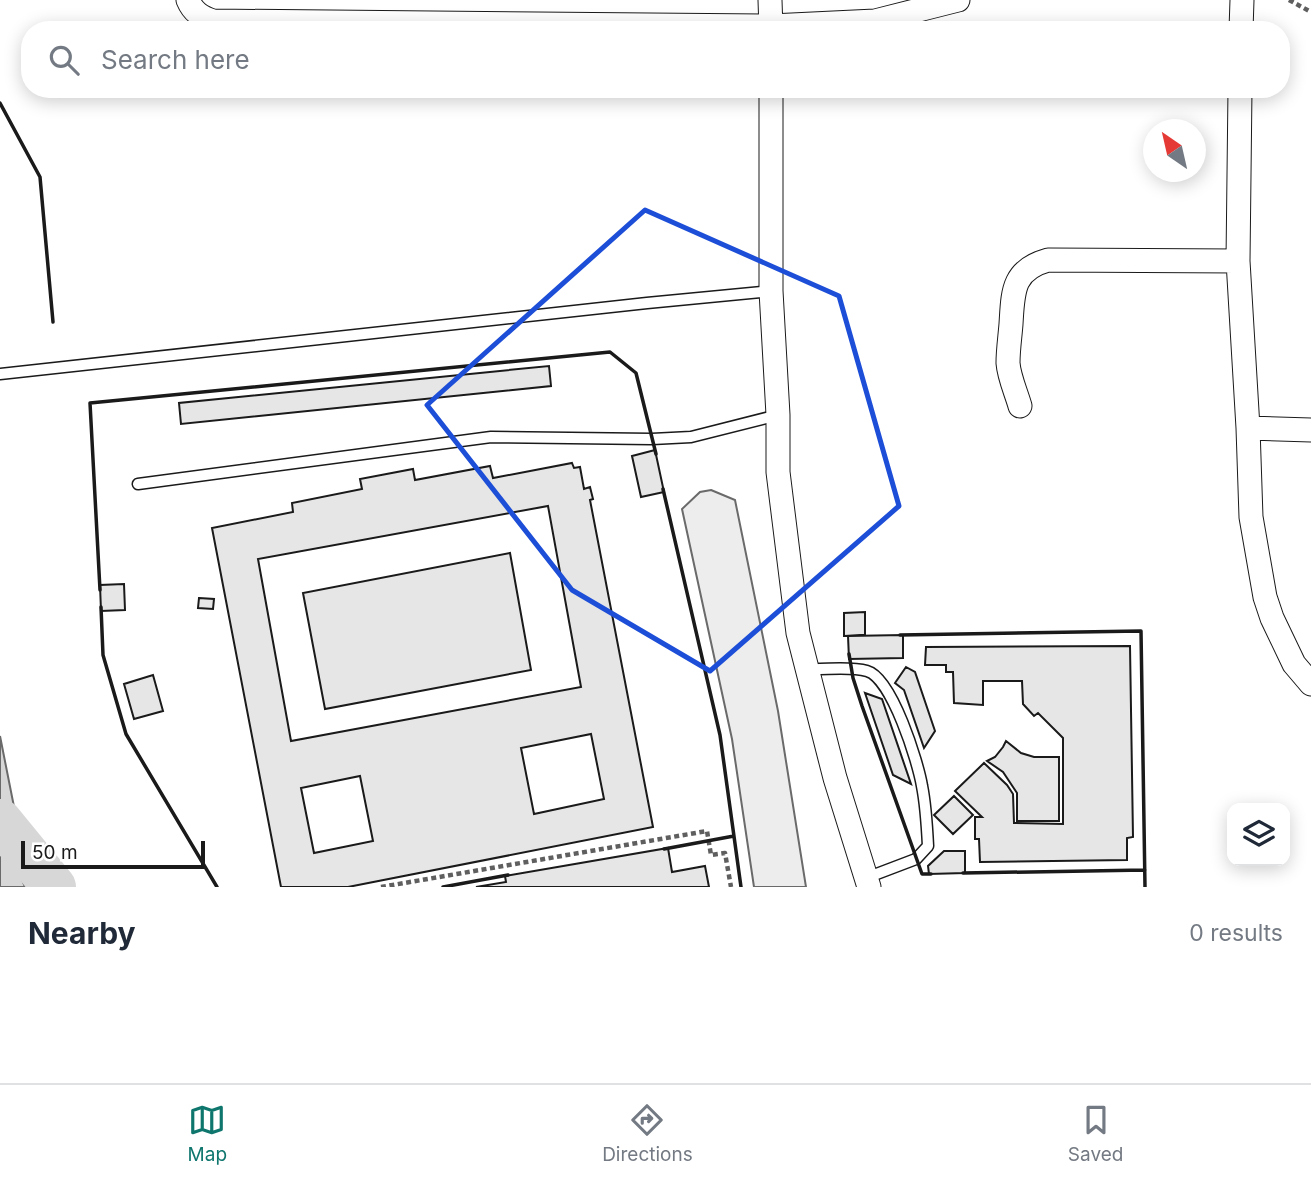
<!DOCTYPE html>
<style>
body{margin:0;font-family:Inter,sans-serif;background:#f6f6f7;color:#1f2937}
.controls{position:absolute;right:21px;bottom:21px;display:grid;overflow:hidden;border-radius:14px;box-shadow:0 4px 18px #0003}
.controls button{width:63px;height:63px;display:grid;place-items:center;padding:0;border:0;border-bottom:2px solid #e0e1e3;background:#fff;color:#1f2937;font:35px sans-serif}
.compass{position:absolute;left:1143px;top:119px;width:63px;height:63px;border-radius:50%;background:#fff;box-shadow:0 4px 18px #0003;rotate:326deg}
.scale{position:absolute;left:21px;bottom:18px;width:184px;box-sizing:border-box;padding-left:7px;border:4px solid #1a1a1a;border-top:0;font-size:19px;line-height:24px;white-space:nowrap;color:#1a1a1a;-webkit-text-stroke:5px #fff;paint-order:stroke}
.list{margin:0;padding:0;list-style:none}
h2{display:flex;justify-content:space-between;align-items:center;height:91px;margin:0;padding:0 28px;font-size:30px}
h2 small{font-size:23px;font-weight:400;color:#747a83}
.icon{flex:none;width:38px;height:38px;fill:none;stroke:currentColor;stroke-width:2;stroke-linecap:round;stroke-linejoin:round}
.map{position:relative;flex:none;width:1311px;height:887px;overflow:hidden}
.search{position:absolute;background:#fff;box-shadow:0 4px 18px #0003;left:21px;right:21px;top:21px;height:77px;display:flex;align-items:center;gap:18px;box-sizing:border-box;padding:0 24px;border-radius:28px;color:#747a83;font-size:26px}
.sheet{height:196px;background:#fff}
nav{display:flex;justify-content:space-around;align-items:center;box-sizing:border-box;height:98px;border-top:2px solid #e0e1e3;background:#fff;font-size:19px;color:#747a83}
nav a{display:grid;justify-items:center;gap:4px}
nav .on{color:#0f766e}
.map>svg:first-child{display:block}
</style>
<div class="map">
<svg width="1311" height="887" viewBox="0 0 1311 887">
<rect width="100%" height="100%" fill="#fff"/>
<!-- built -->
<path fill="#ededed" stroke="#6a6a6a" stroke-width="2" d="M711 490 735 500 778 711 806 887H754L732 739 682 509 700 492Z"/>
<!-- water -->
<path fill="#d7d7d7" stroke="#6a6a6a" stroke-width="2" d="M0 736 18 827 12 856 25 887H0Z"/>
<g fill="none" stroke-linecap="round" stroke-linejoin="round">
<!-- river -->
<path stroke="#d7d7d7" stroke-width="44" d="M0 821 54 887"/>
</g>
<!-- building -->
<path fill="#e6e6e6" stroke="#1a1a1a" stroke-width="2" fill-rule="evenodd" d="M549 366 551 386 181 424 179 403Z
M655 450 664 492 641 497 632 456Z
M572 463 574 468 580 467 584 489 590 487 593 499 590 500 653 827 348 887H281L212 528 293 512 292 503 362 489 360 479 413 469 415 480 490 466 493 478ZM548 506 581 687 291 741 258 559ZM591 734 604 799 534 814 521 748ZM360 776 373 841 314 853 301 788Z
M510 553 531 670 325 709 303 593Z
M124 584 125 610 101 611 100 585Z
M199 598 214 599 213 609 198 608Z
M865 612V635L844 636V613Z
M903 635V658L849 659 848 636Z
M1130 646 1133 837 1127 838V860L980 862 979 839H975V817H982L955 791 984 763 1007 785 1013 794 1014 823 1063 824V738L1038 713 1034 716 1023 704 1022 681H983V705L954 703 953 672H946V665H925L926 647Z
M906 667 915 672 935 731 924 748 904 690 895 683Z
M153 675 163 711 134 719 124 684Z
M865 693 882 699 911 784 893 775Z
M1006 741 1021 753 1034 757H1059V821H1017V793L1003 772 987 761 995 757 1003 747Z
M954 796 973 815 953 834 934 815Z
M668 848 672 872 705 866 709 887H476L506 882 505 876Z
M944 851H965V873L929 874 928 866Z"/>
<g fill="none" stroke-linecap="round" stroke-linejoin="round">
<!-- service casing -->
<g stroke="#1a1a1a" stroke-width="13">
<path id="service" d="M0 374 647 303 771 291
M138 484 491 437 652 439 691 437 778 415
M807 669C826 670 849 666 867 671 892 678 918 762 922 786 926 806 927 826 928 846L916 859 866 878"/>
</g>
<!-- minor casing -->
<g stroke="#1a1a1a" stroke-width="25">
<path id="minor" d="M188 0C193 12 201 17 213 21L771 26 875 21 958 0
M770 0 771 30
M1241 30 1242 0
M771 89V291L778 415V472L798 633 835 778 869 887
M1240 89 1238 261 1248 428 1251 517 1265 597 1272 618 1294 664 1311 684
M1020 406C1016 392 1009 377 1008 363 1008 350 1010 337 1011 324 1013 292 1012 270 1048 260L1238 261
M1248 428 1311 430"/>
</g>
<!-- path -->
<path stroke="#5f5f5f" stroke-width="4.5" stroke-dasharray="5 3.5" stroke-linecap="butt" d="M1289 0 1311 12
M381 887 707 831 711 855 725 853 731 887"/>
<!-- service -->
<use href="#service" stroke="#fff" stroke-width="10"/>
<!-- minor -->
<use href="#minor" stroke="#fff" stroke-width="23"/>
<!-- wall -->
<path stroke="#1a1a1a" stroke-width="3.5" d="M0 103 40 177 53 322
M663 489 720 735 741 887
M100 590 90 403 610 352 636 373 656 454
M101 607 103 655 126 734 217 887
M900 635 1141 631 1145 887
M849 654 853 678 862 706 922 874H931
M664 849 734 836
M963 873 1145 870
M443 887 508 875"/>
</g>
<!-- marked area -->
<path fill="none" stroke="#1d4ed8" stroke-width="5" stroke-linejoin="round" d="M645 210 839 296 899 506 710 671 572 590 427 405Z"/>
</svg>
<div class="controls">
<button><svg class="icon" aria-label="layers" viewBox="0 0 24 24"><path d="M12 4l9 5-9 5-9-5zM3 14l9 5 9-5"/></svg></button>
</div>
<svg class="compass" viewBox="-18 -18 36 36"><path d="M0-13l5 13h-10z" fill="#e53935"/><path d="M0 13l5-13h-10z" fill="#747a83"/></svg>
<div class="scale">50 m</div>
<div class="search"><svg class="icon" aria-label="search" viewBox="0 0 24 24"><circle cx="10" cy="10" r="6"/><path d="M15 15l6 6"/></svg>Search here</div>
</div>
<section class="sheet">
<h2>Nearby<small>0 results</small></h2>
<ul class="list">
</ul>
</section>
<nav>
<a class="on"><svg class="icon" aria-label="map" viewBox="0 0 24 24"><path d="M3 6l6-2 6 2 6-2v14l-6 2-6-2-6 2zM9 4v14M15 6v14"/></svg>Map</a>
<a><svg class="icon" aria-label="directions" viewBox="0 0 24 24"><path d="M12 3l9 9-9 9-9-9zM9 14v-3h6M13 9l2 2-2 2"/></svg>Directions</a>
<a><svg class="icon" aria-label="saved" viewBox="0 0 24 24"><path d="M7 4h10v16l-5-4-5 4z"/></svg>Saved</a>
</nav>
